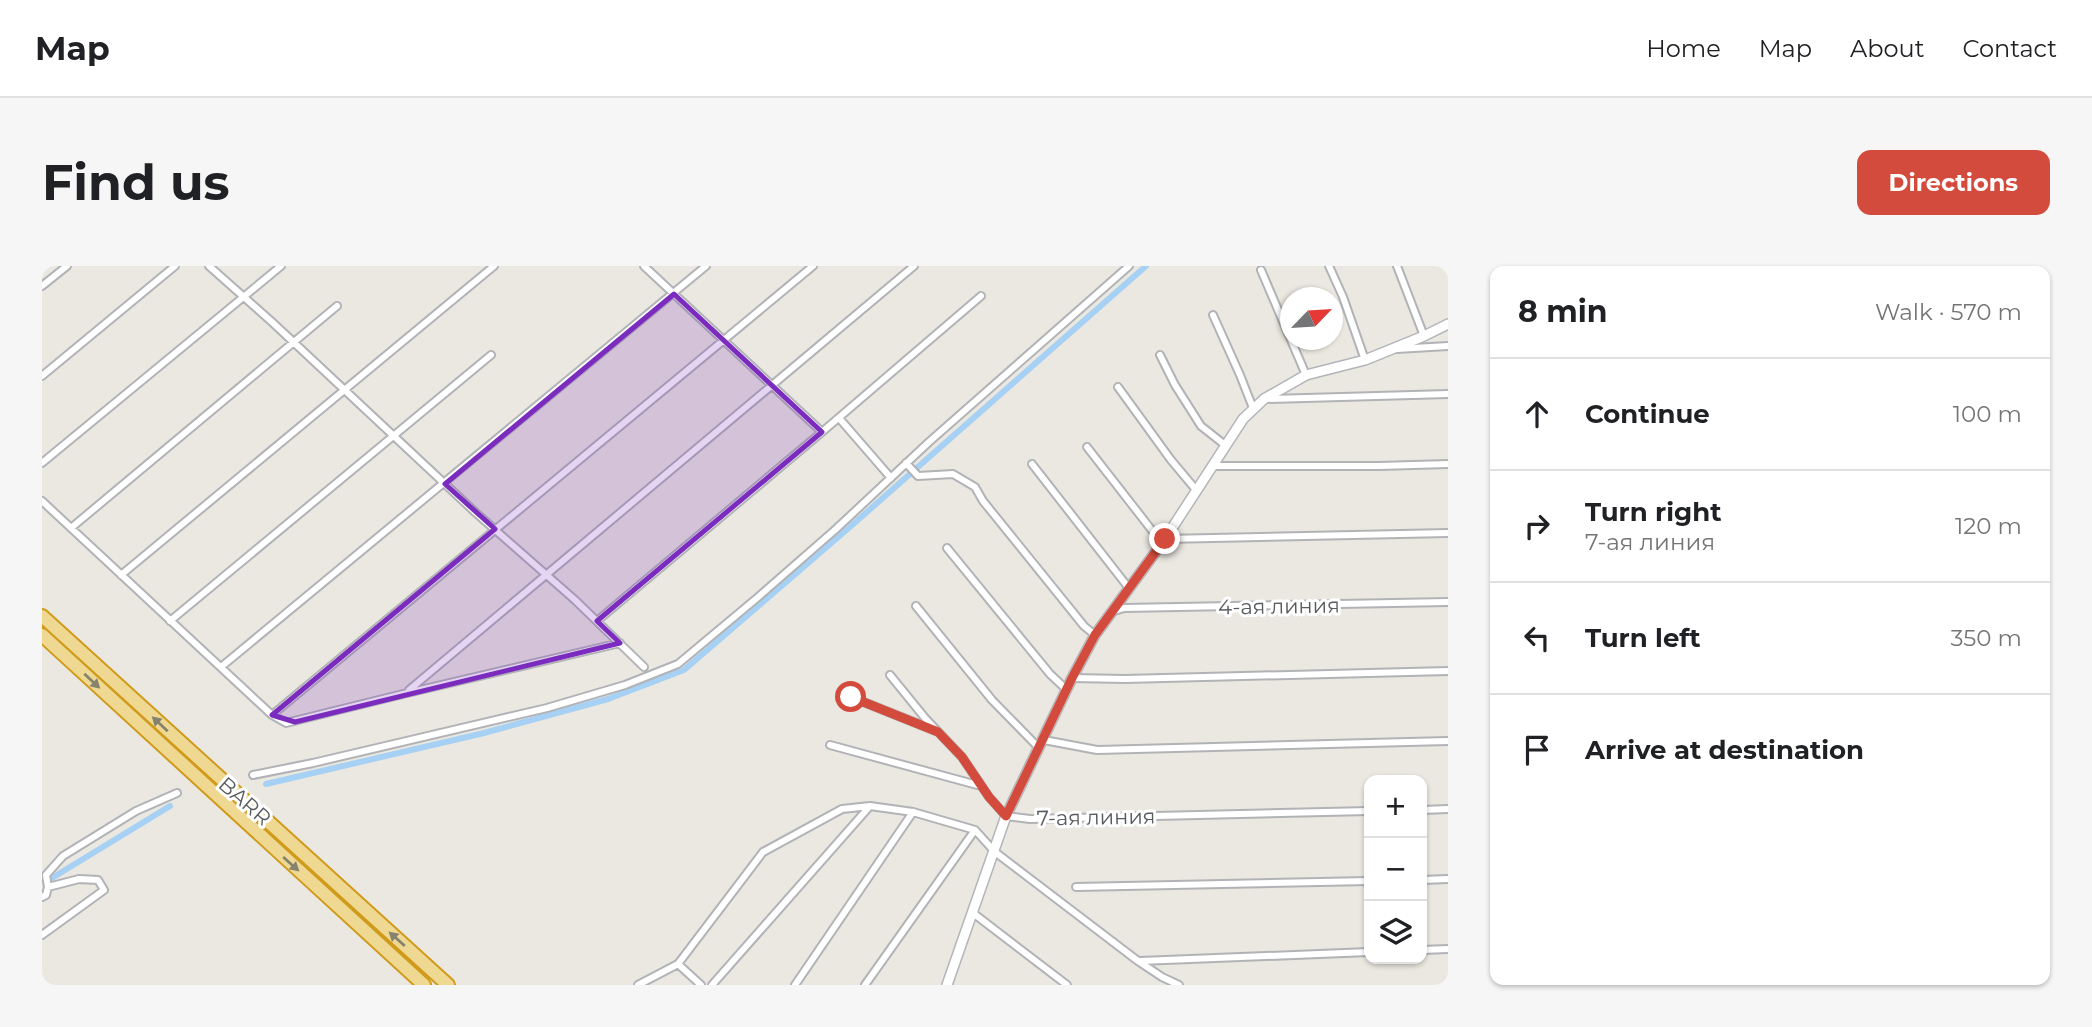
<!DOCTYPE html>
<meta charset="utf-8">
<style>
body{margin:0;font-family:Montserrat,sans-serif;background:#f6f6f6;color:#202124}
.controls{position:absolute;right:21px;bottom:21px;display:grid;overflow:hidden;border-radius:14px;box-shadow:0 2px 5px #0004}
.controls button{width:63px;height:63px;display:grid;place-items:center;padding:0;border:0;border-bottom:2px solid #e0e0e0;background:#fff;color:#202124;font:35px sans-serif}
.compass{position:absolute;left:1238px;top:21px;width:63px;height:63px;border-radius:50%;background:#fff;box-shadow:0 2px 5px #0004;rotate:65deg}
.stop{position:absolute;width:21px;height:21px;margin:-16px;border:5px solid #d34b3d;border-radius:50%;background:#fff}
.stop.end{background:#d34b3d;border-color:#fff;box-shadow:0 2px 7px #0008}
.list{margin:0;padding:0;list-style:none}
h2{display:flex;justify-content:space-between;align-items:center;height:91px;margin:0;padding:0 28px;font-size:30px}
h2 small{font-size:23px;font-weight:400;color:#757577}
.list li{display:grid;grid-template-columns:46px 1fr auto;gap:21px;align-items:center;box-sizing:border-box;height:112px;padding:0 28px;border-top:2px solid #e0e0e0}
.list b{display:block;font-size:26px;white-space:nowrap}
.list p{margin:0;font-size:23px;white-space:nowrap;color:#757577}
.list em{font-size:23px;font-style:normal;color:#757577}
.icon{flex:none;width:38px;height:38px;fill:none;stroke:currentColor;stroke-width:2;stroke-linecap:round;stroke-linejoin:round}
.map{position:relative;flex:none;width:1406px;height:719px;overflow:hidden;border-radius:14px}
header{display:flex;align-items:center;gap:42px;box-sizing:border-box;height:98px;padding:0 35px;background:#fff;border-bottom:2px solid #e0e0e0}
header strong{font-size:33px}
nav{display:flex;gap:38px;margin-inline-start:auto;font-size:24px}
.intro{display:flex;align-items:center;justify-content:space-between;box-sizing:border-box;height:168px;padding:0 42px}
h1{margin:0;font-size:49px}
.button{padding:18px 32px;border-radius:14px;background:#d34b3d;color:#fff;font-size:24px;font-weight:700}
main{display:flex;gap:42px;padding:0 42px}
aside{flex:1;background:#fff;border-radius:14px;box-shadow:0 2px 5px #0004}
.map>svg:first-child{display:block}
</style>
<header>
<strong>Map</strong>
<nav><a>Home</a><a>Map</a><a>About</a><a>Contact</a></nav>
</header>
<div class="intro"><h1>Find us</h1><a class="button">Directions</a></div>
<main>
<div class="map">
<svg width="1406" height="719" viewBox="0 0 1406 719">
<rect width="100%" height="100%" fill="#eae8e0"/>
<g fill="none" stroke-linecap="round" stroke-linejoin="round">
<!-- canal -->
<path stroke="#a6d1f4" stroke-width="6" d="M224 518 442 467 566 433 642 404 809 260 1104 0
M10 612 128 540"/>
<!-- street casing -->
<g stroke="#b1b3b6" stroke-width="10">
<path id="street" d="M167 0 230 56 434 247 533 334 602 401
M602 0 780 166
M1287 0 1301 31 1323 94
M1355 0 1382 70
M1219 4 1248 72
M0 20 25 0
M1171 49 1198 109 1211 142
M1249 74 1264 109
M1355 83 1406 80
M1118 89 1133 119 1159 160 1183 179
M0 110 133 0
M1076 121 1129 194 1155 225
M1224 133 1406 128
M797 152 849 212
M1045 181 1112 267 1123 273 1406 267
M0 197 239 0
M864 197 876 210 911 208 933 221 941 235 1042 360 1053 369
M990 198 1086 321
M1170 200H1337L1406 198
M0 235 230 449 244 457 365 427 578 377
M29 262 295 40
M905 282 1008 408 1025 424
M79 309 452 0
M874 340 950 434 997 482
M1069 346 1082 342 1406 336
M128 355 449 89
M555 355 780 166 939 30
M179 401 664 0
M848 409 883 452 920 491 947 531 964 550 988 553 1327 545
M1030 412 1083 413 1406 405
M367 424 872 0
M809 431 894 465
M230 449 771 0
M1002 474 1055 484 1406 475
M788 479 939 520
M211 509 271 497 505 442 583 419 636 398 715 332 794 263 887 176 1087 0
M1380 544 1406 543
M1380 614 1406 613
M1034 621 1327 615
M0 631 4 629 6 621 4 609 21 590 94 545 135 527
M931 647 1025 719
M0 669 62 624 56 614 37 613 6 621
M1380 684 1406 683
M1098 695 1327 686
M636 698 659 719
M596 719 636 698 721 586 800 543 828 540 871 546 933 564 953 586 1096 695 1120 711 1137 719
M670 719 828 540
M753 719 871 546
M823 719 933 564"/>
</g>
<!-- secondary casing -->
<g stroke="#b2b5b9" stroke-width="12">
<path id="secondary" d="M905 719 964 550 1030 412 1053 369 1123 273 1201 153 1222 133 1264 109 1323 94 1382 70 1406 58"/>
</g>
<!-- highway casing -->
<g stroke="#d09a1a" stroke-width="16">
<path id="highway" d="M0 350 406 719
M0 369 382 719"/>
</g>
<!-- street -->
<use href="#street" stroke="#fff" stroke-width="6"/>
<!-- secondary -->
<use href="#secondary" stroke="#fff" stroke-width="9"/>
<!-- highway -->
<use href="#highway" stroke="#efd992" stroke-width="12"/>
</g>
<!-- one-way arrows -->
<defs><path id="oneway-solid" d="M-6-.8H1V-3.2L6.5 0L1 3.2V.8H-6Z" transform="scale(1.75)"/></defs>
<g fill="#86826e">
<use href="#oneway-solid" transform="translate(50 415) rotate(43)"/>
<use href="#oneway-solid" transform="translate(118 458) rotate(-137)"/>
<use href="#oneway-solid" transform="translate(249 598) rotate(42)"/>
<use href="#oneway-solid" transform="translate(355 673) rotate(-138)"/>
</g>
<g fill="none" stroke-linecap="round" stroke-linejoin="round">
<!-- route -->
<path stroke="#d34b3d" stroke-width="9" d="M809 431 896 466 920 491 947 531 964 550 1030 412 1053 369 1123 273"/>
</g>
<!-- marked area -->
<path fill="#7b2cbf" fill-opacity="0.2" stroke="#7b2cbf" stroke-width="5" stroke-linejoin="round" d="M632 28 780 166 555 355 578 377 253 456 230 449 453 263 403 218Z"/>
<g text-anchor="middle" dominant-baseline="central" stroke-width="6" stroke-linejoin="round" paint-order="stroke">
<!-- street labels -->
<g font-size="21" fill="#595c5f" stroke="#fff">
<text transform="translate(1237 340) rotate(-1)">4-ая линия</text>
<text transform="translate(203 535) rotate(41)">BARR</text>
<text transform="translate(1054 551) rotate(-1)">7-ая линия</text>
</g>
</g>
</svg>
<div class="controls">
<button>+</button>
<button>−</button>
<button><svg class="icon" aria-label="layers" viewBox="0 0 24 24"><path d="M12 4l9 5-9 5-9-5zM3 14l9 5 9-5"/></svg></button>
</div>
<svg class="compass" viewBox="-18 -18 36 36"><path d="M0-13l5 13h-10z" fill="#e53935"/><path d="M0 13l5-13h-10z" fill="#757577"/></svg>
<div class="stop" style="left:809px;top:431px"></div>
<div class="stop end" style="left:1123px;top:273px"></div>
</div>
<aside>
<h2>8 min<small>Walk · 570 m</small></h2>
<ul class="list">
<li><svg class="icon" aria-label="ahead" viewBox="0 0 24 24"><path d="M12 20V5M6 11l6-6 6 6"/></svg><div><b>Continue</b></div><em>100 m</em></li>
<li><svg class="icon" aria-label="right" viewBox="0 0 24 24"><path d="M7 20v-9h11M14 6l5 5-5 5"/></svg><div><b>Turn right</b><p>7-ая линия</p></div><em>120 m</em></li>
<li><svg class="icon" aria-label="left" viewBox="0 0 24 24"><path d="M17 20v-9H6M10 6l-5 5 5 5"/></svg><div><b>Turn left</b></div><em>350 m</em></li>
<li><svg class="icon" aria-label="arrive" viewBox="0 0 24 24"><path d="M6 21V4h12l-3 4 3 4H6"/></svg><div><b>Arrive at destination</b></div></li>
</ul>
</aside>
</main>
